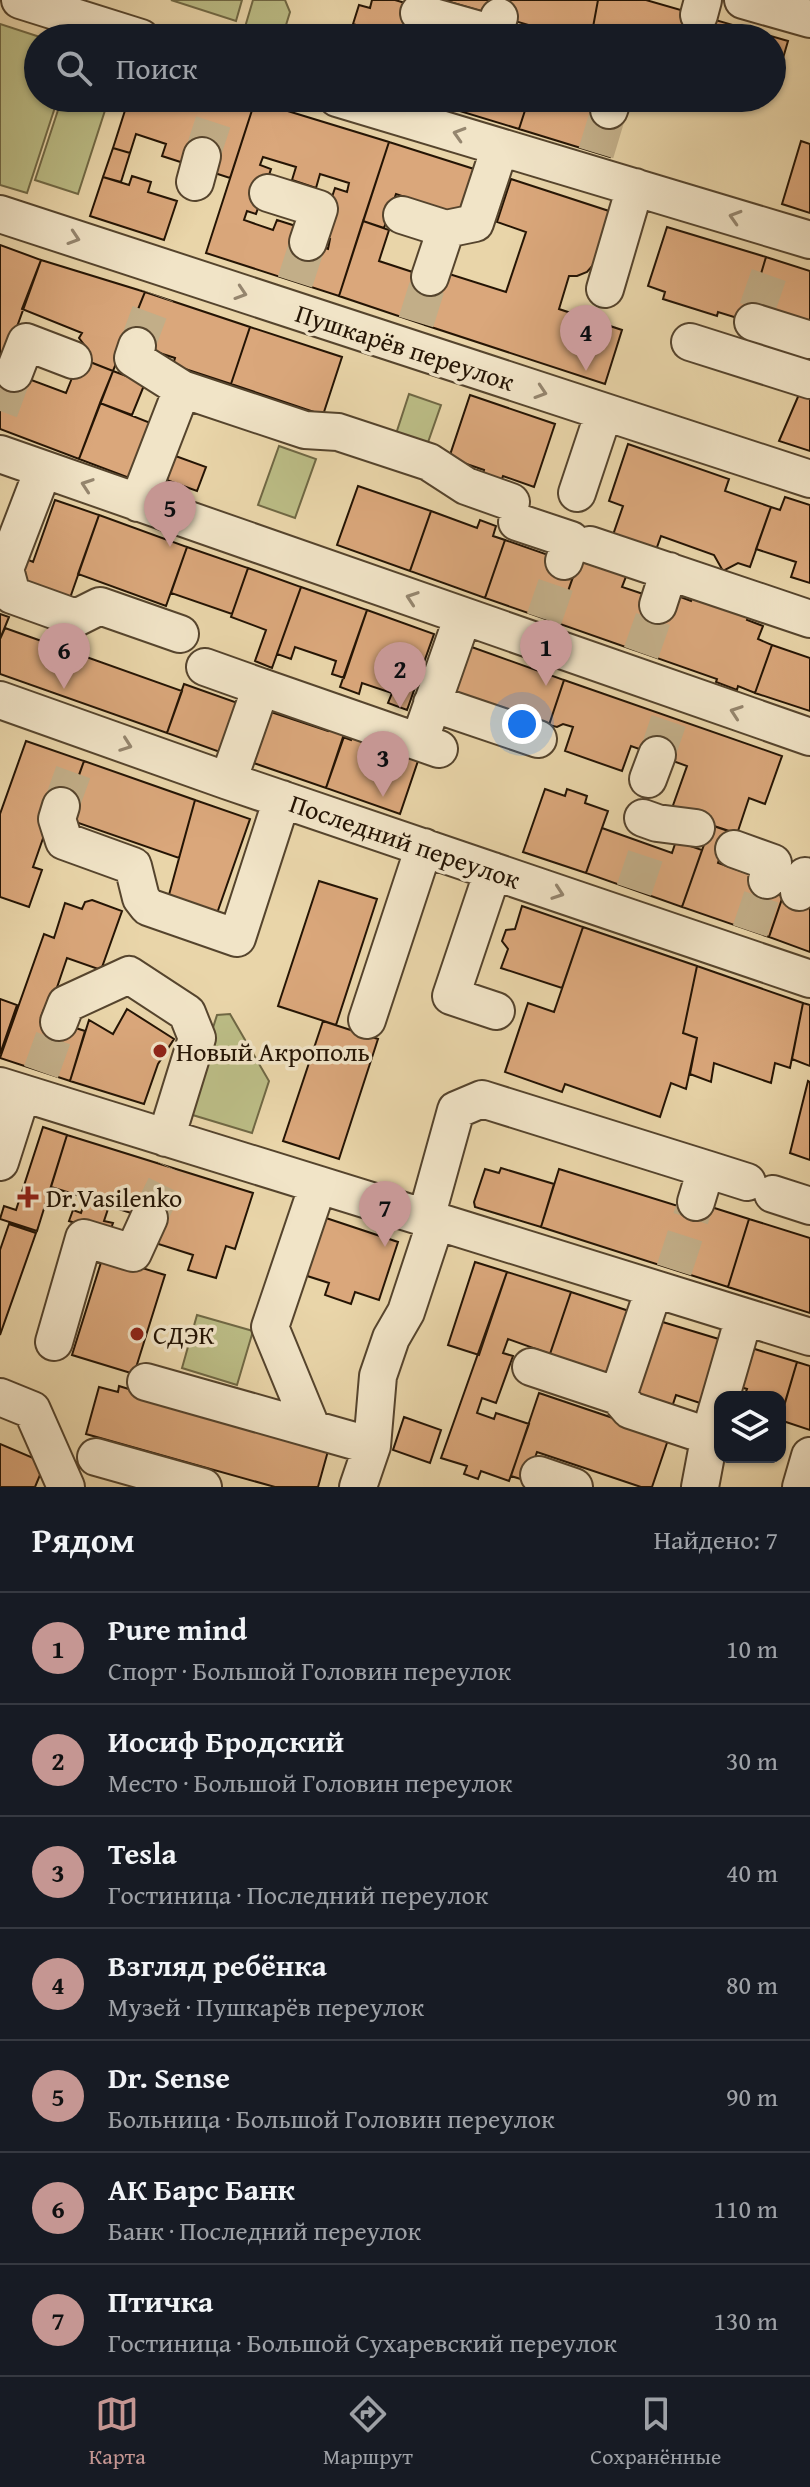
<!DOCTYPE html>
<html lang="ru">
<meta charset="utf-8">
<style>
body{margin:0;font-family:"Gentium Book Plus",serif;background:#242831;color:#f1f3f6}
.controls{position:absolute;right:24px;bottom:24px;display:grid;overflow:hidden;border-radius:16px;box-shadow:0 2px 6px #0004}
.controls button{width:72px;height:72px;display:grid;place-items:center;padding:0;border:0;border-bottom:2px solid #363941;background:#171b24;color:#f1f3f6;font:40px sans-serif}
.you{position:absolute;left:522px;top:724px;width:28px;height:28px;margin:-20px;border:6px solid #fff;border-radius:50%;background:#1a73e8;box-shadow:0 0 0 12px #1a73e833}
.badge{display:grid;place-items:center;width:52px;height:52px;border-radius:50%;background:#c59692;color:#111;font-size:26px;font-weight:700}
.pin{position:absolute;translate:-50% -66px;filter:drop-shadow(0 2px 4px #0008)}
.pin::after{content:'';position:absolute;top:42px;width:28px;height:24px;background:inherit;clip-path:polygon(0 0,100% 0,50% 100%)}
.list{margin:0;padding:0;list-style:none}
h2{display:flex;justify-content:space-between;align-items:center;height:104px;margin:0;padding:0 32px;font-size:34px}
h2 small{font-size:26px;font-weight:400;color:#9ea1a6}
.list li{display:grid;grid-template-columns:52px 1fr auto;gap:24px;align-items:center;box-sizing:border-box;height:112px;padding:0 32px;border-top:2px solid #363941}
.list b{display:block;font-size:30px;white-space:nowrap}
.list p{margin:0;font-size:26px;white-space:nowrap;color:#9ea1a6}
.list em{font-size:26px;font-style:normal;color:#9ea1a6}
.icon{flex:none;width:44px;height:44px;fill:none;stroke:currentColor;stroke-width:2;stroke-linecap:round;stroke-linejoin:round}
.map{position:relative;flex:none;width:810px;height:1487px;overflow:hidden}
.search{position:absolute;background:#171b24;box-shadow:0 2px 6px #0004;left:24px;right:24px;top:24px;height:88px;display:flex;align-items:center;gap:20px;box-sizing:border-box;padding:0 28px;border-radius:44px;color:#9ea1a6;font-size:30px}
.sheet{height:888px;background:#171b24}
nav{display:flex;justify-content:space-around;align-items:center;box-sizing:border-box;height:112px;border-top:2px solid #363941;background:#171b24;font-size:22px;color:#9ea1a6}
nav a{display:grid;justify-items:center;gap:4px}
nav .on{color:#c59692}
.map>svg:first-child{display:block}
</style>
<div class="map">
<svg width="810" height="1487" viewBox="0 0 810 1487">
<rect width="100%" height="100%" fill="#e9d5a9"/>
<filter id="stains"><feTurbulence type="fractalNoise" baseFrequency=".0025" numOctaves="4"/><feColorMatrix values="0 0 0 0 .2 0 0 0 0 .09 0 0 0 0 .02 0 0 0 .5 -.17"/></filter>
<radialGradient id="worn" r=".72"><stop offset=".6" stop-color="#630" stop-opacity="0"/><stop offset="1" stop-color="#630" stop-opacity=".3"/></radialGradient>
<!-- green -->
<path fill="#bbbc85" stroke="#706844" stroke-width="2" d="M171 0H242L236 21Z
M253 0H285L290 12 282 38 245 27Z
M0 24 43 38H38V98H58L27 193 0 185Z
M62 98 87 107 91 98H109L78 194 35 180Z
M409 394 441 405 426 448 395 437Z
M279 446 316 459 295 518 258 505Z
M230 1014 269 1081 252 1133 186 1113 217 1015Z
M197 1315 253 1331 237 1385 182 1368Z"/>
<!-- building -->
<path fill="#daa77b" stroke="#241404" stroke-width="2" fill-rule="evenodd" d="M372 0H395L412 5 402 38H362L365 28 353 24 359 5 370 8Z
M443 0H598L591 38H573Z
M598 0H646L788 41 772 96V38H591Z
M405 30 431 38H402Z
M129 98H245L255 101 230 178 162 156 166 144 136 134 130 153 113 148Z
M417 98H529L519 129Z
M529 98H571L623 114 610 157 519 129Z
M255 101 389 142 339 296 206 253ZM263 157 296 167 292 180 316 188 320 174 349 183 347 192 335 188 319 236 330 239 328 249 298 239 302 228 277 220 273 230 244 220 247 211 256 214 271 169 260 165Z
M801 141 810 144V213L782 204Z
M389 142 474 169 459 215 396 194 384 228 363 221Z
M113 148 130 153 121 182 103 177Z
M132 176 151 182 148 192 177 201 164 240 90 216 103 177 129 185Z
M511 179 612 212 594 264 587 272 577 276H569L559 309 622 330 605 384 425 325 443 272 506 292 526 232 497 222Z
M363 221 389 230 379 261 440 281 425 325 339 296Z
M667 227 766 257 747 321 718 312 717 316 663 299 665 292 648 286Z
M0 245 41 260 0 374Z
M766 257 810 271V325L751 307Z
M41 260 145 292 113 371 80 358 85 346 79 338 82 333 22 309Z
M145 292 250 327 231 384 173 365 175 358 125 342Z
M250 327 342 357 323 415 231 384Z
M80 358 113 371 79 459 0 429V374L2 369 66 393Z
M113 371 145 383 132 415 100 403Z
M800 392 810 396V451L779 441Z
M470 395 555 424 534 487 503 476 500 484 482 478 484 470 449 458Z
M100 403 153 424 132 479 79 459Z
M628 444 729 479 725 491 771 507 750 567 738 563 723 571 714 555 661 536 656 550 613 535 623 506 609 501Z
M170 454 206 467 197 491 161 478Z
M358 486 431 511 410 571 337 545Z
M785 497 810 505V583L791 577 796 562 756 549 771 507 780 510Z
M55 500 99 515 70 598 16 578 24 558 33 562Z
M431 511 477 528 480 520 496 526 493 536 505 540 485 598 410 571Z
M99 515 187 547 166 606 78 574Z
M505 540 577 565 557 623 485 598Z
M187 547 248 568 232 614 171 593Z
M580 557 627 574 622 587 652 597 634 650 557 623Z
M248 568 301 587 272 668 255 661 266 630 231 617Z
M301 587 367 610 344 678 332 674 336 661 295 647 291 659 277 654Z
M693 595 749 614 747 620 763 626 758 639 772 645 755 693 738 686 737 690 716 682 717 679 634 650 651 602 678 596 691 601Z
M367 610 434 634 407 710 388 703 392 693 362 683 359 694 340 687Z
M0 614 9 617 0 639Z
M5 628 182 691 167 733 0 674V639Z
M466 645 564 680 547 731 448 696Z
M772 645 810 658V711L755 693Z
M564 680 782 756 765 804 749 798 737 834 707 824 710 816 700 812 671 811 687 766 631 746 622 771 565 751 573 727 563 724 557 727 549 725Z
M184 684 249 707 231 756 167 733Z
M259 708 328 731 332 722 347 728 326 788 242 759Z
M353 734 419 758 400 814 326 788 343 737 351 740Z
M26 741 84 761 67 808 55 804 33 867 42 870 29 907 0 897V814Z
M84 761 195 800 179 858 64 818Z
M545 789 565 796 567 789 587 796 585 803 608 811 586 873 523 852Z
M195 800 250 819 215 919 167 902Z
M711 825 729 831 718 863 786 887 769 937 682 907Z
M602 828 672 853 676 841 702 850 682 907 586 873Z
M319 881 377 899 336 1025 278 1006Z
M786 887 810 895V952L769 937Z
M92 900 122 911 101 970 67 958 49 1011 44 1009 41 1017 85 1031 70 1081 0 1058 44 934 54 938 65 903 82 909 85 902Z
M522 906 583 927 562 988 501 968 508 949 502 941 506 930 515 929Z
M583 927 697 966 683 1033 697 1038 686 1089 671 1083 660 1117 565 1084 562 1092 505 1072 528 1003 554 1012Z
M697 966 803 1003 790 1068 775 1063 771 1083 714 1063 711 1082 690 1074 697 1038 683 1033Z
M0 999 17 1005 0 1054Z
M803 1003 810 1005V1066L792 1059Z
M127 1009 174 1039 158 1064 144 1104 70 1081 89 1020 113 1034Z
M323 1021 378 1039 339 1159 283 1141Z
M808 1081 810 1082V1160L790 1153Z
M43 1127 67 1135 37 1231 0 1219 4 1206 16 1210Z
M67 1135 253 1193 235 1249 226 1246 216 1278 188 1270 193 1255 152 1242 163 1223 109 1206 104 1221 113 1223 109 1234 69 1221 73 1210 81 1213 86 1198 51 1187Z
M501 1168 554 1184 541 1227 475 1207 474 1202 485 1169 499 1173Z
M559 1169 681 1207 683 1198 749 1219 728 1287 541 1227Z
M320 1216 398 1242 379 1300 355 1292 351 1304 325 1295 329 1283 301 1274Z
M749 1219 810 1238V1313L728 1287Z
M9 1224 36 1233 0 1335V1250Z
M103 1256 165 1275 134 1374 72 1355Z
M475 1262 507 1272 479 1355 448 1345Z
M507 1272 571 1292 550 1354 508 1339 503 1353 513 1356 496 1403 482 1398 477 1413 494 1419 496 1413 529 1424 509 1481 481 1471 478 1479 464 1474 467 1466 441 1458Z
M571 1292 632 1312 609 1380 572 1367 573 1362 550 1354Z
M656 1320 722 1340 703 1404 676 1395 670 1413 631 1400Z
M745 1346 797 1362 780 1419V1397H744L747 1389 733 1385Z
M797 1362 810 1366V1430L780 1420Z
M119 1386 328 1451 318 1487H275L86 1434 99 1387 118 1392Z
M539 1393 669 1437 652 1487H641L537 1452 527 1481 511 1476Z
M404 1417 441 1430 430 1463 393 1450Z
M0 1444 45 1463 35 1487H0Z"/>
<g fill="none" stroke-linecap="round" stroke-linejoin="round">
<!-- minor-tunnel -->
<path stroke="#c2ae88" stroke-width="36" stroke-dasharray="36 18" stroke-linecap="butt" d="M596 153 609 110
M202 156 221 98
M295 282 308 242
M757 309 774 260
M416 322 430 277
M137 346 156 295
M0 411 14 373
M544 619 564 561
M641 653 658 605
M657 755 670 717
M61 806 78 759
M634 890 649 845
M750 931 767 880
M41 1072 59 1022
M149 1218 173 1169
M674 1270 696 1202"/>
<!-- minor casing -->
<g stroke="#55442d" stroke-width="40">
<path id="minor" d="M20 0 141 38
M743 0 810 19
M419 13 494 34 499 17
M699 15 703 0
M337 98 810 240
M609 110 613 98
M195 182 202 156
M268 193 319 209 308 242
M0 214 810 479
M402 215 446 229
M430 277 446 229 475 223 500 147
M605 289 635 187
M753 322 810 340
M690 342 810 380
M137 346 133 358 182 389 305 430 338 432 429 462 466 486 511 502
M14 373 26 342 73 360
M0 454 810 737
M577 493 604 412
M138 503 182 389
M517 522 571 540 564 561
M590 545 810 619
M0 567 5 569 43 470
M5 569 12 595 76 618 100 606 180 634
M658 605 669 571
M205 667 261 687
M0 700 228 781 810 979
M432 703 538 739
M419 742 463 616
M648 779 657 755
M228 781 261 687 439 749
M61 806 57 819 64 841 133 866 141 898 148 907 237 938 282 799
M643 818 657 823 696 828
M734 849 773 863 767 880
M493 871 451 996 496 1011
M799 892 805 876 810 877
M367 1020 424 847
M59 1022 66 1004 129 975 187 1013 197 1038 166 1138
M0 1086 810 1337
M0 1162 22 1093
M706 1169 747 1182
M318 1185 270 1327 312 1429 372 1446
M773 1194 810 1206
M426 1218 456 1110 482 1099 706 1169 696 1202
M54 1342 84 1238 133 1253 149 1218
M531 1367 618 1396 630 1410 693 1431 710 1434 700 1487
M146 1382 312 1429
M618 1396 654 1289
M0 1397 32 1410 66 1487
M710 1434 744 1317
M96 1457 203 1487
M539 1475 574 1487
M358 1487 372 1446 378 1376 391 1338 406 1312 436 1221
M801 1487 810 1456"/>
</g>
<!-- minor -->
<use href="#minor" stroke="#f1e4c7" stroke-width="36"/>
</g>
<!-- one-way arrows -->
<defs><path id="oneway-chevron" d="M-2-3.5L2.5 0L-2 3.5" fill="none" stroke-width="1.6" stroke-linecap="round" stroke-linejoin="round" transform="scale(2)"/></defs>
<g stroke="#95866f">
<use href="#oneway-chevron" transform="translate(459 134) rotate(-163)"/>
<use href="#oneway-chevron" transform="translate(735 217) rotate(-163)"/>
<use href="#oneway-chevron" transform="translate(74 238) rotate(18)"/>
<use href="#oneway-chevron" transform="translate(241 293) rotate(18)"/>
<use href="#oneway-chevron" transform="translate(541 392) rotate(18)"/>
<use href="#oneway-chevron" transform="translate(87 485) rotate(-161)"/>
<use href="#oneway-chevron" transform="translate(412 598) rotate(-161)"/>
<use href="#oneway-chevron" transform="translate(736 712) rotate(-161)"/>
<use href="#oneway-chevron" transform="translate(126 745) rotate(20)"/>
<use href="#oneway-chevron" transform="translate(558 893) rotate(19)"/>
</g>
<!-- markers -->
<g fill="#8f2418" stroke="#f1e4c7" stroke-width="3">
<circle cx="160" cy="1051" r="8"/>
<path d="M24 1185h8v8h8v8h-8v8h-8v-8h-8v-8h8z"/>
<circle cx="137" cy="1334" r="8"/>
</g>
<g text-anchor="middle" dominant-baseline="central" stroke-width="7" stroke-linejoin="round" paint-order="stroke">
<!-- street labels -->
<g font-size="26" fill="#241404" stroke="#f1e4c7">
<text transform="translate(405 347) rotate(18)">Пушкарёв переулок</text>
<text transform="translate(405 841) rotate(19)">Последний переулок</text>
</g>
<!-- poi labels -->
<g font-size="26" fill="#241404" stroke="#f1e4c7" text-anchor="start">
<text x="176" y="1051">Новый Акрополь</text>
<text x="46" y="1197">Dr.Vasilenko</text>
<text x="153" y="1334">СДЭК</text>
</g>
</g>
<rect width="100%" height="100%" filter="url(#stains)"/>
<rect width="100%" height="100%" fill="url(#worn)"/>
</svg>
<div class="controls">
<button><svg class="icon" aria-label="layers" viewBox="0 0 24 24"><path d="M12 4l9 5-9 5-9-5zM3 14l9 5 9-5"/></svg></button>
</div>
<div class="you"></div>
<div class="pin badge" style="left:546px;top:686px">1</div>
<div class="pin badge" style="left:400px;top:708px">2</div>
<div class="pin badge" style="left:383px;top:797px">3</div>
<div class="pin badge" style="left:586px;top:371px">4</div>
<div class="pin badge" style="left:170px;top:547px">5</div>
<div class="pin badge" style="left:64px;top:689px">6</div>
<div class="pin badge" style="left:385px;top:1247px">7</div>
<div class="search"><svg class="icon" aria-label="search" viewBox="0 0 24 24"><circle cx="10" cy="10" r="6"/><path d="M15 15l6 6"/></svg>Поиск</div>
</div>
<section class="sheet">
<h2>Рядом<small>Найдено: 7</small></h2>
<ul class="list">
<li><span class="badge">1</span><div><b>Pure mind</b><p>Спорт · Большой Головин переулок</p></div><em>10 m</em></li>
<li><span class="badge">2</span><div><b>Иосиф Бродский</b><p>Место · Большой Головин переулок</p></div><em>30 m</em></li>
<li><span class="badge">3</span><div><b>Tesla</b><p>Гостиница · Последний переулок</p></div><em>40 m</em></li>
<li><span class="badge">4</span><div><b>Взгляд ребёнка</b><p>Музей · Пушкарёв переулок</p></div><em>80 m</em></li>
<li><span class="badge">5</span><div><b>Dr. Sense</b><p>Больница · Большой Головин переулок</p></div><em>90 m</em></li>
<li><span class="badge">6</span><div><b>АК Барс Банк</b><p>Банк · Последний переулок</p></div><em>110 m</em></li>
<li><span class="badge">7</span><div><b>Птичка</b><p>Гостиница · Большой Сухаревский переулок</p></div><em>130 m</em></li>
</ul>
</section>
<nav>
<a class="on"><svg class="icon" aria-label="map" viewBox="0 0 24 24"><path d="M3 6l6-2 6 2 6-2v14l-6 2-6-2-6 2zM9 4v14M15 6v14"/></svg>Карта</a>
<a><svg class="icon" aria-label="directions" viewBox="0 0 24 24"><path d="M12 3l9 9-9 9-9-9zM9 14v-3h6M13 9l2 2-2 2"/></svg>Маршрут</a>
<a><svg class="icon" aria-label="saved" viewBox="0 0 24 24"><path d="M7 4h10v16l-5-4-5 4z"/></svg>Сохранённые</a>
</nav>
